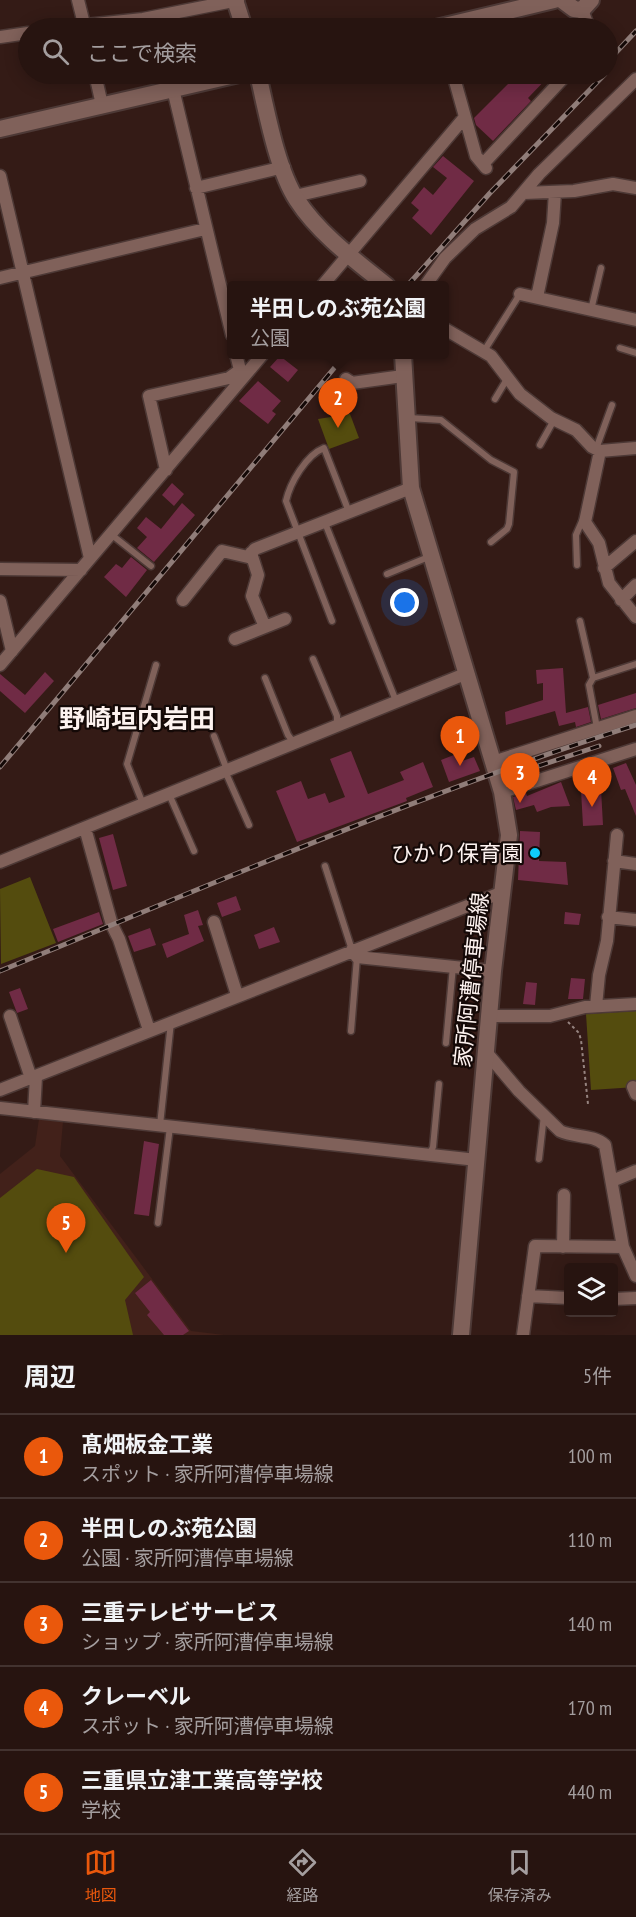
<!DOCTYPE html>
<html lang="ja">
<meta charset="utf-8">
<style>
body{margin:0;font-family:"PT Sans Narrow","Noto Sans JP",sans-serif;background:#2f1d19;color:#f1f3f6}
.controls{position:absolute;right:18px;bottom:18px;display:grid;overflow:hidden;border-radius:6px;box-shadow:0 3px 15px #0003}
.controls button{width:54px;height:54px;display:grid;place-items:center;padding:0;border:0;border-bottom:2px solid #433330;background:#271410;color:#f1f3f6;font:30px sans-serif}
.you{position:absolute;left:405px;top:603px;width:21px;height:21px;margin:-15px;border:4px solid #fff;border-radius:50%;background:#1a73e8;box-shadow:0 0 0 9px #1a73e833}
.badge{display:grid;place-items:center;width:39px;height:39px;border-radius:50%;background:#ea580c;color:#fff;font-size:20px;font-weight:700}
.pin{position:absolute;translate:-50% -50px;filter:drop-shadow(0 2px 3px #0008)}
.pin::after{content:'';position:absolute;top:32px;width:21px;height:18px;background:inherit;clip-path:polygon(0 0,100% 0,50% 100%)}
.popup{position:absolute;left:227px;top:281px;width:222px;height:78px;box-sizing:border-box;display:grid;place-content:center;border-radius:6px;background:#271410;filter:drop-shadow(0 2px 4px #0005);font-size:20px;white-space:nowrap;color:#a49e9f}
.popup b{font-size:22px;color:#f1f3f6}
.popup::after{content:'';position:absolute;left:50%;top:100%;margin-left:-12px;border:12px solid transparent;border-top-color:#271410}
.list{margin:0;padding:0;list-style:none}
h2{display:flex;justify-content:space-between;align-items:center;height:78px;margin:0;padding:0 24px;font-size:26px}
h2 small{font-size:20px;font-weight:400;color:#a49e9f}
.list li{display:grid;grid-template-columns:39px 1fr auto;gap:18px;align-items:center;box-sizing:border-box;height:84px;padding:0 24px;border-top:2px solid #433330}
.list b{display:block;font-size:22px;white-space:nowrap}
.list p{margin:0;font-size:20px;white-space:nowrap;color:#a49e9f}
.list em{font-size:20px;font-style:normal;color:#a49e9f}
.icon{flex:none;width:33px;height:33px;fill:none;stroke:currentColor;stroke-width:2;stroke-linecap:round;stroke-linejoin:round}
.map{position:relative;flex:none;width:636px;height:1335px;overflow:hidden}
.search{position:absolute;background:#271410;box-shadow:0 3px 15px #0003;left:18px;right:18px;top:18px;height:66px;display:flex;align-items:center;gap:15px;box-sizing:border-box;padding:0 21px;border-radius:33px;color:#a49e9f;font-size:22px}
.sheet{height:498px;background:#271410}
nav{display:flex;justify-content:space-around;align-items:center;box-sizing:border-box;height:84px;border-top:2px solid #433330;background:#271410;font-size:16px;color:#a49e9f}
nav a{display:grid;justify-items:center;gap:3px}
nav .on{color:#ea580c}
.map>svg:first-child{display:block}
</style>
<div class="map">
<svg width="636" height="1335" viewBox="0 0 636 1335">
<rect width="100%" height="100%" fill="#341b16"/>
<!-- built -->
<path fill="#42211a" d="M39 1119 63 1122 60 1156 191 1331 224 1335H0V1174L35 1146Z"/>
<!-- green -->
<path fill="#544c0e" d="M350 414 359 438 329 449 318 419Z
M30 877 56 943 1 964 0 889Z
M636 1011V1087L591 1090 586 1014Z
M37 1169 74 1177 144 1277 125 1300 133 1335H0V1198Z"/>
<!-- building -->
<path fill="#702b45" d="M518 74H551L528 98 531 101 493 141 476 125 474 118Z
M443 156 474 181 431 235 412 218 419 210 411 203 424 187 433 195 447 178 433 167Z
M280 356 298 370 288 382 270 367Z
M258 381 281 401 272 411 276 414 268 424 239 401Z
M172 483 184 494 174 506 162 495Z
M182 503 195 515 154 562 137 548 147 537 137 528 146 517 161 529Z
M131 557 147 570 126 597 104 577 116 564 122 568Z
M563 668 566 713 588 707 591 722 576 727 575 722 559 726 555 711 506 725 505 712 543 700V683L537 684 536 670Z
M45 672 54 681 25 713 0 691V674L25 695Z
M636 693V708L601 719 598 705Z
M351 751 368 794 404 780 400 772 423 762 433 787 406 798 407 801 297 842 276 791 301 781 308 799 325 793 329 803 345 797 330 759Z
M459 753 462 761 474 757 480 771 449 782 441 760Z
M626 763 636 785V816L625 789 621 790 613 768Z
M561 782 570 806 551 807 537 812 534 805 516 810 513 797 526 793 527 796Z
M601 789 603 825 583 826 581 790Z
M520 831 540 832 539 861 566 862 568 885 518 880Z
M113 834 127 886 113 890 99 838Z
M236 896 241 910 222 917 217 903Z
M198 910 203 925 198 926 204 941 167 958 162 944 189 934 184 915Z
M99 912 103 924 58 942 53 929Z
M565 912 581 914 579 925 564 924Z
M274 927 280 942 259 949 254 935Z
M150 928 156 945 134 952 128 936Z
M571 978 585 979 583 999H568Z
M526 982 537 983 535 1005 523 1004Z
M20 988 28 1009 17 1013 9 992Z
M144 1141 159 1144 149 1216 134 1214Z
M151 1280 189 1331 183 1335H164L147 1315 150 1312 135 1293Z"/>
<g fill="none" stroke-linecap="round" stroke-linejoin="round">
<!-- lane casing -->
<g stroke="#4d3936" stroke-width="9">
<path id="lane" d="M591 310 601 268
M620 348 636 353
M484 351 520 294
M495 399 507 379
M409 418 441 420 491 460 514 472 509 524 507 529 491 542
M540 445 554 420
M596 449 612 405
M325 523 396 701
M112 535 151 566
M577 565 576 535 583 519
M387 574 431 556
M332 621 286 501C290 483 306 455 324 448L349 512
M580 621 593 678
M313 659 337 716V725
M265 678 288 735 294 743
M597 728 589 685 593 678 636 664
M214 736 227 770
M225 771 249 825
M169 794 194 851
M143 804 127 764 156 665
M325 866 352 950
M351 1031 357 957
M446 1043 453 966
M160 1125 171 1022
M429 1155 433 1147 439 1084
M539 1159 544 1115
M158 1223 170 1127"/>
</g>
<!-- street casing -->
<g stroke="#4d3936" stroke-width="15">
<path id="street" d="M78 0 85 28
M582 10 589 28
M57 28 143 19 238 0
M0 37 28 33
M95 74 102 105
M453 74 476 156 486 168
M173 89 232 335
M483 164 567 74
M0 176 90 558
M196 188 284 167
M524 193 574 191 613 184 636 188
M295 196 360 181
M0 278 205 229
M322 286 464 118
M425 286 445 258 475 229 511 207 539 174 636 79
M520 294 636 320
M537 297 553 223 555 192
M445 329 491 356 520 394 551 418 576 430 592 447 600 451 636 448
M236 354 242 378
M346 379 352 383 403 376
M600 451 585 522 599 543 609 583 636 617
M166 470 149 396 229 378 240 370
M251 553 258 575 252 596 265 627
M604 568 636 541
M0 569 81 570
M183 600 222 551 248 557 255 549 411 488
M621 600 636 585
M0 601 12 651
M235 639 285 619
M0 665 263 354
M493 762 636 716
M502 792 636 749
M85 828 112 925 119 939 149 1030
M614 861 636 864
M0 862 465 674
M608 917 636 920
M214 922 237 995
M352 950 357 957 493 971
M596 1006 599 975 607 941 617 835
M10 1016 31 1078
M488 1016H550L585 1007 636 1004
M486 1052 519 1091 560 1131C574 1138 593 1134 605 1145L623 1247 636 1276
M633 1087 636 1094
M0 1090 503 892
M0 1108 477 1160
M34 1112 36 1077
M612 1181 636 1171
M563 1247 564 1195
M528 1296 568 1298
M614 1299 636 1298
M523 1335 535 1246 623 1247"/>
</g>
<!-- secondary casing -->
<g stroke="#4d3936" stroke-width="20">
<path id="secondary" d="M235 0 244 28
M562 0 574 9 582 10 591 0
M436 28 554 0
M258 74C266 109 277 170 297 200 319 234 356 261 387 286
M0 129 239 74
M403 354 411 488 502 792 509 835 493 971 461 1335"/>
</g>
<!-- path -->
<path stroke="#968480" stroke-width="2" stroke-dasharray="3 3" stroke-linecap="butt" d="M568 1022 579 1033 581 1040 588 1104"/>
<!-- lane -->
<use href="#lane" stroke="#80615a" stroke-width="6"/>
<!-- street -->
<use href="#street" stroke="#80615a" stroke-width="12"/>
<!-- secondary -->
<use href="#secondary" stroke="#80615a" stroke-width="16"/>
<!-- rail casing -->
<g stroke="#907d79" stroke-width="5">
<path id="rail" d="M608 61 636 31
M407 286 490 193 605 74
M0 767 346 354
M505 777 599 746
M0 971C210 885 419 794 636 725"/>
</g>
<!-- rail -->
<use href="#rail" stroke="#140907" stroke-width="3" stroke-dasharray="9" stroke-linecap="butt"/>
</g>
<!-- markers -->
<circle fill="#0fcafa" stroke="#140907" stroke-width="2" cx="535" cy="853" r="6"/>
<g text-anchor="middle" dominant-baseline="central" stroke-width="4.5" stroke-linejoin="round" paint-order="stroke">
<!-- poi labels -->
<g font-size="22" fill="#fdf2ef" stroke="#140907" text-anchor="end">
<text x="523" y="853">ひかり保育園</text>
</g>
<!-- street labels -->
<g font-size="22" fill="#fdf2ef" stroke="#140907">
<text transform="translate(471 980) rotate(-84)">家所阿漕停車場線</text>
</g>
<!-- quarter labels -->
<g font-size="26" font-weight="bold" fill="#fdf2ef" stroke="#140907">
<text x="137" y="718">野崎垣内岩田</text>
</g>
</g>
</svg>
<div class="controls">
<button><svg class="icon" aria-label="layers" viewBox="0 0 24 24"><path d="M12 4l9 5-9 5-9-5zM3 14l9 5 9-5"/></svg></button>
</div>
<div class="you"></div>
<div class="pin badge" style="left:460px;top:766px">1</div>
<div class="pin badge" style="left:338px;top:428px">2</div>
<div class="popup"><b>半田しのぶ苑公園</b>公園</div>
<div class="pin badge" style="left:520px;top:803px">3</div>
<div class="pin badge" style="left:592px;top:807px">4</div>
<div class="pin badge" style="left:66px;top:1253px">5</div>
<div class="search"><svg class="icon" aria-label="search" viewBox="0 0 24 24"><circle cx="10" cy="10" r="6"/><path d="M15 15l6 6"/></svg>ここで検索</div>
</div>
<section class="sheet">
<h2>周辺<small>5件</small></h2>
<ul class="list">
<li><span class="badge">1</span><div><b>髙畑板金工業</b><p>スポット · 家所阿漕停車場線</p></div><em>100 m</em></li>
<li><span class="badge">2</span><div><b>半田しのぶ苑公園</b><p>公園 · 家所阿漕停車場線</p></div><em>110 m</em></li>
<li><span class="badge">3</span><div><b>三重テレビサービス</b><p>ショップ · 家所阿漕停車場線</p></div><em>140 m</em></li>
<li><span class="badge">4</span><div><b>クレーベル</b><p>スポット · 家所阿漕停車場線</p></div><em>170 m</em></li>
<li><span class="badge">5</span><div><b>三重県立津工業高等学校</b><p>学校</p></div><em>440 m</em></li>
</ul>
</section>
<nav>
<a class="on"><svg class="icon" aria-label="map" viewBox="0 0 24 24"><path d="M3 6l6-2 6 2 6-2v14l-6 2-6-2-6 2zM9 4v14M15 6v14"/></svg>地図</a>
<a><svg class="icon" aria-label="directions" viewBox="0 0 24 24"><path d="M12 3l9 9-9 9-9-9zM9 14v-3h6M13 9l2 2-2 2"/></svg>経路</a>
<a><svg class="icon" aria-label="saved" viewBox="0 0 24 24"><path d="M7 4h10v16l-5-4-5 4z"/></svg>保存済み</a>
</nav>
